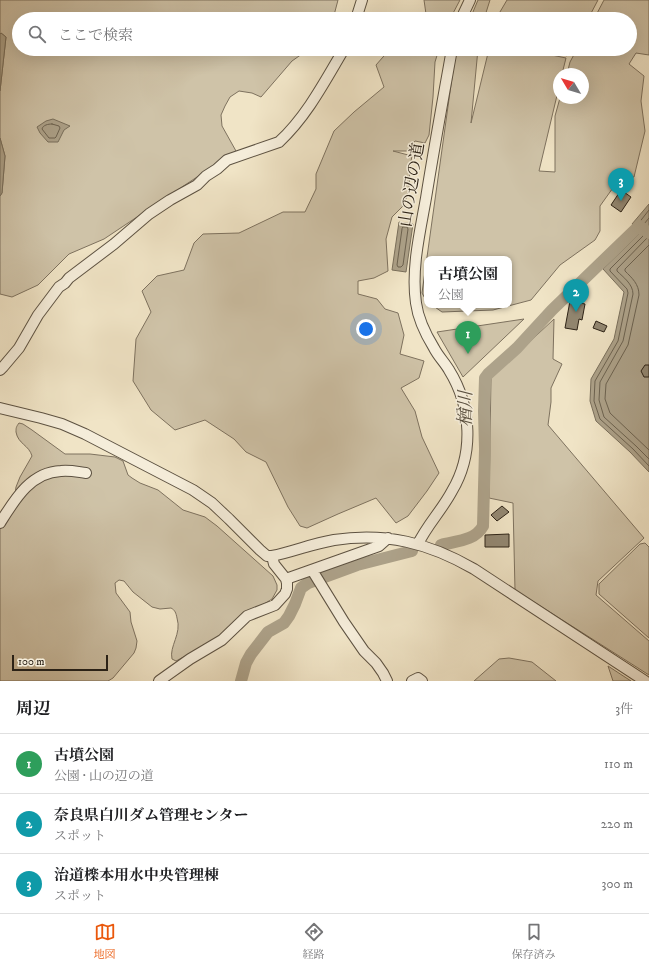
<!DOCTYPE html>
<html lang="ja">
<meta charset="utf-8">
<style>
body{margin:0;font-family:"IM FELL DW Pica","Noto Serif JP",serif;background:#f6f6f6;color:#202124}
.compass{position:absolute;left:553px;top:68px;width:36px;height:36px;border-radius:50%;background:#fff;box-shadow:0 4px 16px #0002;rotate:308deg}
.scale{position:absolute;left:12px;bottom:10px;width:96px;box-sizing:border-box;padding-left:4px;border:2px solid #2c2216;border-top:0;font-size:11px;line-height:14px;white-space:nowrap;color:#2c2216;-webkit-text-stroke:3px #f5edda;paint-order:stroke}
.you{position:absolute;left:366px;top:329px;width:14px;height:14px;margin:-10px;border:3px solid #fff;border-radius:50%;background:#1a73e8;box-shadow:0 0 0 6px #1a73e833}
.badge{display:grid;place-items:center;width:26px;height:26px;border-radius:50%;background:#ea580c;color:#fff;font-size:13px;font-weight:700}
.pin{position:absolute;translate:-50% -33px;filter:drop-shadow(0 1px 2px #0008)}
.pin::after{content:'';position:absolute;top:21px;width:14px;height:12px;background:inherit;clip-path:polygon(0 0,100% 0,50% 100%)}
.popup{position:absolute;left:424px;top:256px;width:88px;height:52px;box-sizing:border-box;display:grid;place-content:center;border-radius:8px;background:#fff;filter:drop-shadow(0 1px 3px #0005);font-size:13px;white-space:nowrap;color:#757577}
.popup b{font-size:15px;color:#202124}
.popup::after{content:'';position:absolute;left:50%;top:100%;margin-left:-8px;border:8px solid transparent;border-top-color:#fff}
.list{margin:0;padding:0;list-style:none}
h2{display:flex;justify-content:space-between;align-items:center;height:52px;margin:0;padding:0 16px;font-size:17px}
h2 small{font-size:13px;font-weight:400;color:#757577}
.list li{display:grid;grid-template-columns:26px 1fr auto;gap:12px;align-items:center;box-sizing:border-box;height:60px;padding:0 16px;border-top:1px solid #e0e0e0}
.list b{display:block;font-size:15px;white-space:nowrap}
.list p{margin:0;font-size:13px;white-space:nowrap;color:#757577}
.list em{font-size:13px;font-style:normal;color:#757577}
.icon{flex:none;width:22px;height:22px;fill:none;stroke:currentColor;stroke-width:2;stroke-linecap:round;stroke-linejoin:round}
.map{position:relative;flex:none;width:649px;height:681px;overflow:hidden}
.search{position:absolute;background:#fff;box-shadow:0 4px 16px #0002;left:12px;right:12px;top:12px;height:44px;display:flex;align-items:center;gap:10px;box-sizing:border-box;padding:0 14px;border-radius:22px;color:#757577;font-size:15px}
.sheet{height:232px;background:#fff}
nav{display:flex;justify-content:space-around;align-items:center;box-sizing:border-box;height:56px;border-top:1px solid #e0e0e0;background:#fff;font-size:11px;color:#757577}
nav a{display:grid;justify-items:center;gap:2px}
nav .on{color:#ea580c}
.map>svg:first-child{display:block}
</style>
<div class="map">
<svg width="649" height="681" viewBox="0 0 649 681">
<rect width="100%" height="100%" fill="#f0e4c6"/>
<filter id="stains"><feTurbulence type="fractalNoise" baseFrequency=".005" numOctaves="4"/><feColorMatrix values="0 0 0 0 .2 0 0 0 0 .09 0 0 0 0 .02 0 0 0 .5 -.17"/></filter>
<radialGradient id="worn" r=".72"><stop offset=".6" stop-color="#630" stop-opacity="0"/><stop offset="1" stop-color="#630" stop-opacity=".3"/></radialGradient>
<!-- green -->
<path fill="#cfc3a8" stroke="#7e725f" d="M0 0H338L333 19H19V49H309L292 61 261 97 252 93 239 91 230 97 225 106 221 115 222 126 236 151 104 239 69 254 38 285 12 297 0 294V196L2 193 5 156 0 138V91L6 37 1 33 0 34Z
M424 0H460L450 19H421L426 14Z
M478 0H490L484 19H470Z
M507 0H598L588 19H502L497 17Z
M604 0H649V55L636 53 629 64 644 76 641 101 645 131 634 177 620 178 600 206V231L595 240 560 265 531 300 493 310 442 312 432 305H509V259H427V302L422 293 456 49H478L471 123 489 49H523L566 58 562 74H559V87L539 171 555 172V116L560 98H583V74H567L570 62 577 49H630V19H594Z
M390 49H439L435 62 433 97 429 135 425 143 415 141 407 151H393L412 156 410 166 409 191 403 206 392 217 386 239 388 271 374 278 358 281V294L377 299 385 309 398 313 404 335 400 354 424 361 419 378 401 388 415 411 422 437 439 473 427 491 408 516 396 523 376 498 338 514 307 528 300 526 288 507 266 462 246 452 234 439 205 420 175 430 151 410 133 381 136 339 151 312 142 291 157 276 184 270 194 243 203 234 239 233 283 212H305L316 189V174L334 131 354 112 384 87 376 65Z
M554 49H571L567 56Z
M524 319 463 377 437 332Z
M554 319 553 359 562 364 551 388V402L548 425 644 538 598 581 596 595 649 641V675L515 590 513 503 489 498 491 378Z
M19 423 23 424 32 430 65 454H90L115 457 123 461 128 475 132 478 140 483 158 490 183 510 205 517 217 526 273 576 277 585V590L272 599 237 621 220 638 176 661 172 659C169 646 182 634 177 618 176 613 175 610 171 608L160 609 152 607 133 592 124 581 119 580 115 583 116 593 130 612 131 622 137 641 136 648 134 653 113 678 108 681H0V527L13 509 16 487 20 477 32 456C29 445 18 444 16 432 16 428 16 427 19 423Z
M645 543 649 547V638L599 594V584L640 544Z
M509 658 532 662 556 681H474L499 659Z
M608 666 631 681H613Z"/>
<!-- water -->
<path fill="#ada28a" stroke="#796f5c" d="M1 33 6 37 0 91V34Z
M53 119 70 126 64 130 58 142H48L40 133 37 127 46 121Z
M0 138 5 156 2 193 0 196Z
M649 204V472L630 452 596 421 590 401 591 379 614 339 624 292 603 269 640 233 632 224Z
M399 222 413 224 406 272 392 270Z"/>
<g fill="none" stroke-linecap="round" stroke-linejoin="round">
<!-- shore -->
<path stroke="#6c6250" stroke-width="1" d="M52 124 59 126 60 128 56 137 55 138H49L42 129C43 125 48 124 52 124Z
M649 210 638 224 643 231V236L610 269V271L627 289 628 293 618 341 595 381 594 401 600 419 633 449 649 466
M649 218 644 224C647 229 649 232 647 238L617 269V271C623 277 633 284 633 294L623 341 600 382 599 400 604 417 636 446 649 459
M403 227H407L408 229 403 265 401 267H398L397 265 402 229Z
M649 245 625 269V271C632 278 639 284 639 295L628 345 606 384 605 399 610 413 649 450"/>
<!-- river -->
<path stroke="#ada28a" stroke-width="12" d="M441 545C456 541 475 541 483 526L485 449 484 411 485 378 488 374 517 348 552 310 639 226 649 233
M241 681 246 663 251 654 268 632 284 623 289 616 295 604 301 588 308 583 357 565 412 551"/>
</g>
<!-- building -->
<path fill="#928772" stroke="#2c2216" d="M621 190 631 197 621 212 611 205Z
M570 301 585 304 582 320 579 319 577 330 565 328Z
M596 321 607 326 604 332 593 328Z
M645 365H649V377H644L641 371Z
M502 506 509 512 497 521 491 515Z
M509 534V547H485V535Z"/>
<g fill="none" stroke-linecap="round" stroke-linejoin="round">
<!-- minor casing -->
<g stroke="#5d5242" stroke-width="12">
<path id="minor" d="M356 19 362 0
M461 19 470 0
M0 370 3 367 19 348 38 315 59 287 65 283 69 278 114 244 149 214 170 200 197 185 206 176 217 169 227 160 279 142C307 116 325 81 344 49
M0 408 41 418 62 424 85 434 193 490 212 503 229 519 260 550 267 556H272C282 554 292 551 302 548 312 545 323 542 334 540 386 532 429 543 474 569L645 681
M0 523C15 499 31 472 61 471 70 470 78 472 86 473
M418 544C427 525 442 510 452 491 474 454 472 407 449 370 445 363 438 356 434 348 426 335 418 318 416 303 411 269 420 232 426 198 434 148 443 99 452 49
M312 570 344 622 364 651 376 663 383 673 387 681
M286 579 379 546 388 538
M159 681 190 659 222 640 247 616 275 605 285 594 287 589V583L286 579 274 564 272 556
M412 681 418 678 422 681"/>
</g>
<!-- minor -->
<use href="#minor" stroke="#f5edda" stroke-width="10"/>
</g>
<g text-anchor="middle" dominant-baseline="central" stroke-width="3" stroke-linejoin="round" paint-order="stroke">
<!-- street labels -->
<g font-size="17" fill="#2c2216" stroke="#f5edda">
<text transform="translate(412 185) rotate(-81)">山の辺の道</text>
</g>
<!-- water labels -->
<g font-size="18" font-style="italic" fill="#594f3f" stroke="#f5edda">
<text transform="translate(466 409) rotate(-89)">楢川</text>
</g>
</g>
<rect width="100%" height="100%" filter="url(#stains)"/>
<rect width="100%" height="100%" fill="url(#worn)"/>
</svg>
<svg class="compass" viewBox="-18 -18 36 36"><path d="M0-13l5 13h-10z" fill="#e53935"/><path d="M0 13l5-13h-10z" fill="#757577"/></svg>
<div class="scale">100 m</div>
<div class="you"></div>
<div class="pin badge" style="left:468px;top:354px;background:#2e9e5b">1</div>
<div class="popup"><b>古墳公園</b>公園</div>
<div class="pin badge" style="left:576px;top:312px;background:#0f9aa8">2</div>
<div class="pin badge" style="left:621px;top:201px;background:#0f9aa8">3</div>
<div class="search"><svg class="icon" aria-label="search" viewBox="0 0 24 24"><circle cx="10" cy="10" r="6"/><path d="M15 15l6 6"/></svg>ここで検索</div>
</div>
<section class="sheet">
<h2>周辺<small>3件</small></h2>
<ul class="list">
<li><span class="badge" style="background:#2e9e5b">1</span><div><b>古墳公園</b><p>公園 · 山の辺の道</p></div><em>110 m</em></li>
<li><span class="badge" style="background:#0f9aa8">2</span><div><b>奈良県白川ダム管理センター</b><p>スポット</p></div><em>220 m</em></li>
<li><span class="badge" style="background:#0f9aa8">3</span><div><b>治道檪本用水中央管理棟</b><p>スポット</p></div><em>300 m</em></li>
</ul>
</section>
<nav>
<a class="on"><svg class="icon" aria-label="map" viewBox="0 0 24 24"><path d="M3 6l6-2 6 2 6-2v14l-6 2-6-2-6 2zM9 4v14M15 6v14"/></svg>地図</a>
<a><svg class="icon" aria-label="directions" viewBox="0 0 24 24"><path d="M12 3l9 9-9 9-9-9zM9 14v-3h6M13 9l2 2-2 2"/></svg>経路</a>
<a><svg class="icon" aria-label="saved" viewBox="0 0 24 24"><path d="M7 4h10v16l-5-4-5 4z"/></svg>保存済み</a>
</nav>
